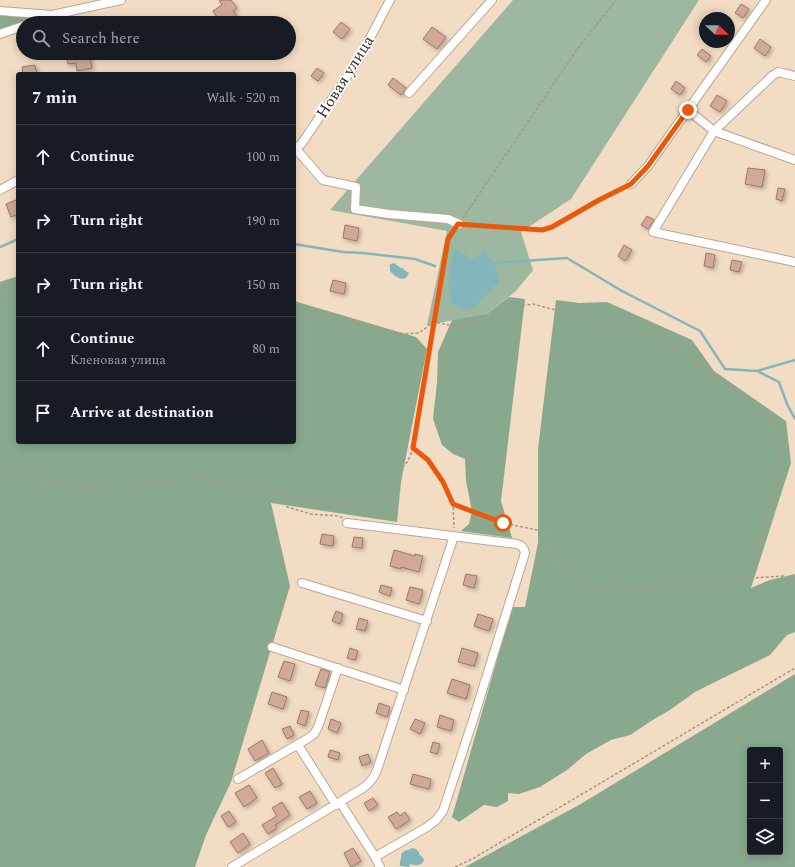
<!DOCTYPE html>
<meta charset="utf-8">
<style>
body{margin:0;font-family:Spectral,serif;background:#242831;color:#f1f3f6}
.controls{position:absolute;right:12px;bottom:12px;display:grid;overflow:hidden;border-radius:4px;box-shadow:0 2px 10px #0003}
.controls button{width:36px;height:36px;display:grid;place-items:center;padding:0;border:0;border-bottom:1px solid #363941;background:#171b24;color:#f1f3f6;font:20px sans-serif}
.compass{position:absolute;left:699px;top:12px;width:36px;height:36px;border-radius:50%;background:#171b24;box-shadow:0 2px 10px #0003;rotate:112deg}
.stop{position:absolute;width:12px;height:12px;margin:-9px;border:3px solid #ea580c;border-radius:50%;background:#fff}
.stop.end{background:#ea580c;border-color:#fff;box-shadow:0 1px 4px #0008}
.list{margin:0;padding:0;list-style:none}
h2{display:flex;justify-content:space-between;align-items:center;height:52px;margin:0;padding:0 16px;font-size:17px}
h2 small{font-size:13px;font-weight:400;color:#9ea1a6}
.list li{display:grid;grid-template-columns:26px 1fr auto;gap:12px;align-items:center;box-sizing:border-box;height:64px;padding:0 16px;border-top:1px solid #363941}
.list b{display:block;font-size:15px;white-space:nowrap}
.list p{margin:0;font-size:13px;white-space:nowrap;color:#9ea1a6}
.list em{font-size:13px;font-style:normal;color:#9ea1a6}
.icon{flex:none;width:22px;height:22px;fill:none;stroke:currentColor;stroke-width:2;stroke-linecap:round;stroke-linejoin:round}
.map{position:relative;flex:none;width:795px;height:867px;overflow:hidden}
.search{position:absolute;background:#171b24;box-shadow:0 2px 10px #0003;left:16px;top:16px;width:280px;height:44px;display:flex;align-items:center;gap:10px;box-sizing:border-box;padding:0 14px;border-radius:22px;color:#9ea1a6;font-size:15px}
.panel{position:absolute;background:#171b24;box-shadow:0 2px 10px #0003;left:16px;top:72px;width:280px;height:372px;border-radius:4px}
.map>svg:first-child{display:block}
</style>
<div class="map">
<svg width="795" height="867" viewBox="0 0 795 867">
<defs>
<filter id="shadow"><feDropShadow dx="2" dy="2" stdDeviation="2" flood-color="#0004"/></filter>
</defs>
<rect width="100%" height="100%" fill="#f3dcc4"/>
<!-- green -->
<path fill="#9eb7a1" d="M513 0H699L571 199 521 232 533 270 516 291 487 314 427 325 447 231 330 210Z"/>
<!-- forest -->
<path fill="#88a98d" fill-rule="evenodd" d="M0 14 38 17 0 31Z
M18 276V442H294V301L416 337 427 349 401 482 397 522 271 503 290 586 231 782 206 835 195 867H0V282Z
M509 297 525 299 501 501 512 538 461 531 469 524 472 511 466 481 465 459 453 454 442 445 433 419 437 383 438 352 452 320 487 314Z
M556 300 579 303 607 302 692 340 714 371 786 421 791 463 751 588 770 580 795 574V632L787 635 770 655 719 680 695 692 670 710 651 721 630 735 611 740 586 754 567 770 540 787 519 794 508 793V801L497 807 484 805 459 822 452 817 512 607H525L538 543V449Z
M795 674V867H465L579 805ZM750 750H780V852H750Z"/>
<!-- water -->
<path fill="#82b5bc" d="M455 250 462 254H466L468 258 473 259 486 251 489 258 495 263 496 270 500 279 498 283 494 286 474 308 466 309 452 304 448 281 452 256Z
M394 263 401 268H403L404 270 409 273C405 284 395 277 390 271V266L389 265Z
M412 848 416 849 419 852V854L424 859C423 866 416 866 410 864L409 867 400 866C399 861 402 859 401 854L406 850H409Z"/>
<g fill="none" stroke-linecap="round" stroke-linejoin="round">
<!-- stream -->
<path stroke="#82b5bc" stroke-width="2.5" d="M294 244 343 252 363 253 415 259 435 266
M0 247 18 239
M492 265 495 263 567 258 622 291 700 331 725 369 757 371 795 360
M757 371 779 382 787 404 795 419"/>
</g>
<!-- building -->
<path fill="#d1a996" stroke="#977a6c" filter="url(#shadow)" d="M219 0H231L237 8 233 11 241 23H209L217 17 213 11 222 5Z
M741 4 749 9 743 18 735 13Z
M341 22 350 29 342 39 333 32Z
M432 27 446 37 437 49 423 39Z
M760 39 771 47 765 56 754 48Z
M702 49 711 56 706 62 697 55Z
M66 53H89L92 68 77 71 76 63 68 64Z
M35 65 37 74H23L22 67Z
M317 68 324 73 318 81 311 76Z
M393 78 406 88 401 95 388 85Z
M676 81 685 88 680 95 671 89Z
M717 95 727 101 720 112 710 106Z
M748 168 765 170 762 187 745 184Z
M778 188 785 189 782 201 776 199Z
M18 199V214L11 217 6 204Z
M647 216 654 220 648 229 641 225Z
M345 225 359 228 357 241 343 238Z
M624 245 632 250 625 261 618 256Z
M706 253 715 255 713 268 704 266Z
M732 260 742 262 739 272 730 270Z
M333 280 346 283 344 294 330 291Z
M322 534 334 536 333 546 320 544Z
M354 537 363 538 362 548 352 547Z
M394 550 415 556V554L423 556 419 572 401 567V569L390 566Z
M466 574 477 576 474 588 463 585Z
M381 585 392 588 390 596 379 592Z
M410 587 423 590 419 604 406 600Z
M336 611 343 614 340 624 332 621Z
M478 614 493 619 489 631 474 626Z
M359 618 368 621 365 631 356 629Z
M350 648 358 651 355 660 347 658Z
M462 648 478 653 474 666 458 662Z
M284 661 295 664 290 681 278 677Z
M321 669 330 672 325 688 315 685Z
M452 679 470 685 466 699 447 693Z
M272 692 287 697 283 709 268 704Z
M379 703 390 707 387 717 376 713Z
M301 710 309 712 305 726 297 723Z
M440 715 454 720 451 731 437 727Z
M331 719 341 723 337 733 328 729Z
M415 719 425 723 420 734 410 729Z
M290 726 294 735 287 739 282 729Z
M262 740 269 753 255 761 248 749Z
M433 742 440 744 437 754 430 752Z
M330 750 340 753 338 760 328 757Z
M368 754 371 762 362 766 359 757Z
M273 768 282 784 275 788 265 773Z
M413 774 431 779 429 789 410 784Z
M249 785 257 798 244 807 235 793Z
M310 791 317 803 307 809 299 797Z
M373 798 378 805 369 811 364 803Z
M282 802 290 815 275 825 277 828 268 834 262 825 277 816 272 808Z
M229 811 236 822 228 827 221 816Z
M397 812 400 816 405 812 410 820 396 829 388 817Z
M243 833 250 844 238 853 230 842Z
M353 848 361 861 351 867 344 853Z"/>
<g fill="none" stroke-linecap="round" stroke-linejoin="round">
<!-- minor casing -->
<g stroke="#bda68f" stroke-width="10">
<path id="minor" d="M0 11 52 15 121 0
M31 23 50 16
M0 34 23 26
M795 76 778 72 772 76 714 131 653 232 795 262
M409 93 492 0
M688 110 714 131 795 160
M296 149 323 180 356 187 355 209 389 214 448 219 459 224
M294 151 302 143 359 59 390 0
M631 184 648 166 766 0
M0 190 18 180
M347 523 517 544C522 545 524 548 525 553L473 720 443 811 436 820 427 827 375 857
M302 583 427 621
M272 647 404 690
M298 745 336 805
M238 779 307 739 314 734 318 727 338 668
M340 802 375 857 380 867
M232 867 363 788C370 783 374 778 377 770L454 536"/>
</g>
<!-- path -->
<path stroke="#a79684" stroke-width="1.5" stroke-dasharray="3 2" stroke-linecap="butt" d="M463 218 576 51 616 0
M466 225 542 230 552 227 599 200 624 188
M454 231 448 239 413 448 428 460 443 482 453 504 454 528
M0 300 18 293
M294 307 326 316 401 334 419 333 434 322 458 327 483 321 513 307 533 304 563 312 608 322 648 334 684 353 723 381 749 403 763 413 778 427 782 451 769 508 754 557 751 578 784 576 795 587
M0 471 2 473 80 486 124 488 149 485 186 477 204 479 255 493 268 490 286 496 308 501H327L359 504 373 501 385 490 408 461 413 449
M286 496V503L287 507 311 514 338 516 343 518
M454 504 503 523 537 530 546 536 562 566 571 578 584 589 626 590 751 578
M455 867 474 858 795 668"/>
<!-- minor -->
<use href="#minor" stroke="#fff" stroke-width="8"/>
</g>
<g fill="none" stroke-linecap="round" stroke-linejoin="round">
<!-- route -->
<path stroke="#ea580c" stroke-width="5" d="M503 523 453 504 443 482 428 460 413 448 448 239 458 224 542 230 552 227 599 200 631 184 648 166 688 110"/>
</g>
<g text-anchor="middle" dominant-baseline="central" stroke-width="3.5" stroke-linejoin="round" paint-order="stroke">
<!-- street labels -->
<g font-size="16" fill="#352c23" stroke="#fff">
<text transform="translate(345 77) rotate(-58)">Новая улица</text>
</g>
</g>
</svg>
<div class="controls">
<button>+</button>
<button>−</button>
<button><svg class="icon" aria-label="layers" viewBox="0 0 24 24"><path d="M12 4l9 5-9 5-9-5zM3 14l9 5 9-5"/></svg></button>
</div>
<svg class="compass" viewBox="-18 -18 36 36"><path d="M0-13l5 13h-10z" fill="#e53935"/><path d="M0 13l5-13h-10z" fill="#9ea1a6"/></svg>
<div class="stop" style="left:503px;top:523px"></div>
<div class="stop end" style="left:688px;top:110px"></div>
<div class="search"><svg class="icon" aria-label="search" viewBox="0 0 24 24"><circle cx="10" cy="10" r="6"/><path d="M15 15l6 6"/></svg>Search here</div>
<section class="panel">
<h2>7 min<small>Walk · 520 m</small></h2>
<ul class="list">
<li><svg class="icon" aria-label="ahead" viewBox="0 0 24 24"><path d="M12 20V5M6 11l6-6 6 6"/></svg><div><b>Continue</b></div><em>100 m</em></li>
<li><svg class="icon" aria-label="right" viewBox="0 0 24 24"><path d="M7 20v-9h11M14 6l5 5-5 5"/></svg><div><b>Turn right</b></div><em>190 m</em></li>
<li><svg class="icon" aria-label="right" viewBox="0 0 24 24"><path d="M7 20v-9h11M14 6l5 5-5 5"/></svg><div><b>Turn right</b></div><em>150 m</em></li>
<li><svg class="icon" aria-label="ahead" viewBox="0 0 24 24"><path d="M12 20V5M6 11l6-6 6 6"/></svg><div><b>Continue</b><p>Кленовая улица</p></div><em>80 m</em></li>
<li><svg class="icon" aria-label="arrive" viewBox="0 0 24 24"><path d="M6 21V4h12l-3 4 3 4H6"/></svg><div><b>Arrive at destination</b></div></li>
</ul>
</section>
</div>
